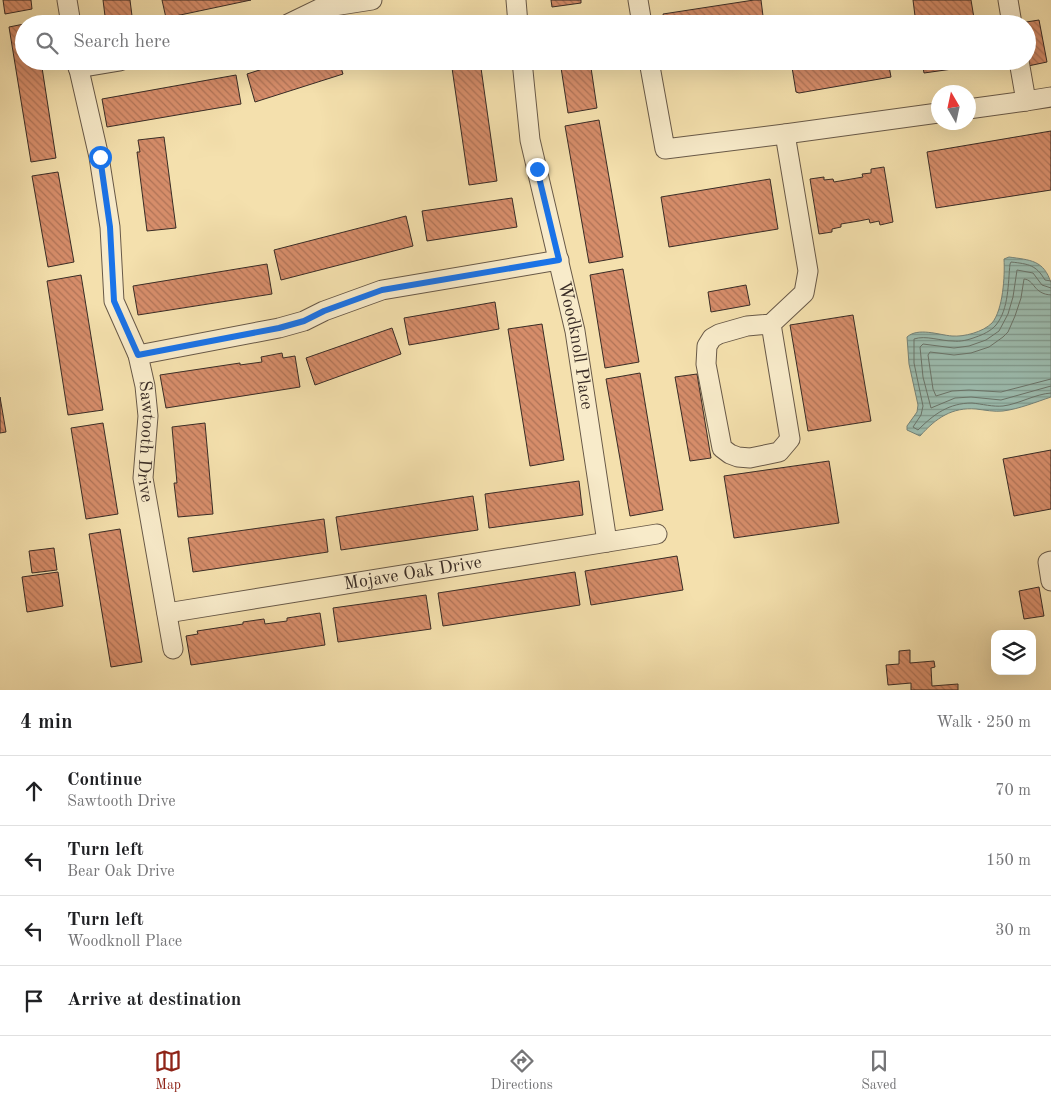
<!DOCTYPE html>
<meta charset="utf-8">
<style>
body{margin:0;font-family:"Old Standard TT",serif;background:#f2f2f2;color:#202124}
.controls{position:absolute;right:15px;bottom:15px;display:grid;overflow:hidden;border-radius:10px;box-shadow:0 5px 20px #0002}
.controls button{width:45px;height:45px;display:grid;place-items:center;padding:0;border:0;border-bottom:1px solid #e0e0e0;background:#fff;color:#202124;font:25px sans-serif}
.compass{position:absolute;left:931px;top:85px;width:45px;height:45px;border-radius:50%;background:#fff;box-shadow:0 5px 20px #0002;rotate:351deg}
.stop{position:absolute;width:15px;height:15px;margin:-11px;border:4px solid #1a73e8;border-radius:50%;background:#fff}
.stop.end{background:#1a73e8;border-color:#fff;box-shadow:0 1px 5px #0008}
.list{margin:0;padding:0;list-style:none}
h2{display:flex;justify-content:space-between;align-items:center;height:65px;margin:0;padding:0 20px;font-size:21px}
h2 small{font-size:16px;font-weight:400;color:#757577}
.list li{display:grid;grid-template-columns:32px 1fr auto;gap:15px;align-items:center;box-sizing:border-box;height:70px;padding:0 20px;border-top:1px solid #e0e0e0}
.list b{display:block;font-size:19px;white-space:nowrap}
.list p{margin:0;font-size:16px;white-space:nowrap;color:#757577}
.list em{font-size:16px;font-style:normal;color:#757577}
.icon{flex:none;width:28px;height:28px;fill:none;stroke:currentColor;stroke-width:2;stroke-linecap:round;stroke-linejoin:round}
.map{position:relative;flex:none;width:1051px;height:690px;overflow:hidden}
.search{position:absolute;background:#fff;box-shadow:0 5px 20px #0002;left:15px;right:15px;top:15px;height:55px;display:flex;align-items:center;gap:12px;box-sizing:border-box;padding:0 18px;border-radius:28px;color:#757577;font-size:19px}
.sheet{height:345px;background:#fff}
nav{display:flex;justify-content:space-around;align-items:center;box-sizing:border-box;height:70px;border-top:1px solid #e0e0e0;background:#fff;font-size:14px;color:#757577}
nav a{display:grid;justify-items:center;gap:2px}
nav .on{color:#8f2418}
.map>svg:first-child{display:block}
</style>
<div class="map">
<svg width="1051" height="690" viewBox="0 0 1051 690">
<defs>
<pattern id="water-rules" width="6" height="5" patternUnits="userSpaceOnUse" patternTransform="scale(1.25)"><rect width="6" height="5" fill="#9cbcaf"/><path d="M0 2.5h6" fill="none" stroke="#80998e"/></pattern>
<pattern id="building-back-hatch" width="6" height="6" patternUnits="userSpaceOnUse" patternTransform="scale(1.25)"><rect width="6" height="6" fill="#d68d6a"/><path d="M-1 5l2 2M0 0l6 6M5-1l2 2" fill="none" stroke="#af7357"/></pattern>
</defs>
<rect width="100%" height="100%" fill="#f4e0ad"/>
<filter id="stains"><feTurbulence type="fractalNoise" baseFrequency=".004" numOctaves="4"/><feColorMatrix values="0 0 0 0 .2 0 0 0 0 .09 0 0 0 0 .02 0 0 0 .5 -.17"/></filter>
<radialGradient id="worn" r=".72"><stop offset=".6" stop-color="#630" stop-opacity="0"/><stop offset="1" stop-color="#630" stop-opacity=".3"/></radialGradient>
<!-- water -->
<path fill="url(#water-rules)" stroke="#748278" d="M1009 257C1030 260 1044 260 1051 283V397C1036 402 1019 409 1003 411 994 412 985 410 976 409 952 407 936 418 920 436L907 430V426L917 412 918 405 909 364 907 337C918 327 939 335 952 336 964 337 983 332 992 323 1003 310 1005 276 1004 259Z"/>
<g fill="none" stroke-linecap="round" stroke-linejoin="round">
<!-- shore -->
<path stroke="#6a746a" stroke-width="1" d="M1051 281 1045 280C1036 265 1029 264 1011 262L1010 264C1008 283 1009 309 996 325 991 331 982 335 976 337 968 340 960 342 953 341 940 341 926 335 914 339V363L923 406 921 415 913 427 918 430C934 414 949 403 972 403 982 404 993 407 1003 406 1019 404 1035 394 1051 393
M1051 288 1042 285 1033 273 1017 270 1013 297 1008 314 999 331 986 340 969 346 954 348 923 344 920 347 923 377 931 408 955 398 971 397 1001 400 1051 386
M1051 295C1033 294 1035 280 1024 279L1021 298 1015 316 1008 332 1003 337 989 347 971 353 954 355 930 352 928 355 933 389 936 396 952 391 969 390 1001 392 1051 379"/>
</g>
<!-- building -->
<path fill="url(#building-back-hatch)" stroke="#392c26" d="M3 0H31L32 9 5 14Z
M103 0H130L133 24H106Z
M162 0H251L166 18Z
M551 0H581V3L552 7Z
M754 0H761L764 24H666L664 19 663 14Z
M913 0H971L975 24H916Z
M584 17 585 24H554V22Z
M1039 20 1047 62 1028 66 1027 24 1020 23Z
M24 24V61H41L56 158 31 162 9 27Z
M288 61H339L343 74 255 102 247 74Z
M451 61H480L497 181 469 185Z
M560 61H590L597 108 568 113Z
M791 61H888L891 77 799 93 796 92Z
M922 61H980L981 65 924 73Z
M236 75 241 104 107 127 102 99Z
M599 120 623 257 589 263 565 126Z
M1051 131V190L936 208 927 152Z
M164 137 176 228 147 231 137 152H140L138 140Z
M884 167 893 222 880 225 879 221 870 223 869 219 859 221 841 224V227L832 229V232L819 234 810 179 824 177V180L833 179 834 182 863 177 862 174 871 173V169Z
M58 172 74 262 48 267 32 176Z
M770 179 778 229 669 247 661 197Z
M512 198 517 227 427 241 422 211Z
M406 216 413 246 281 280 274 250Z
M267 264 272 294 138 315 133 286Z
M623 269 639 362 605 368 590 275Z
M81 275 103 410 68 415 47 281Z
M746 285 750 305 711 312 708 292Z
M495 302 499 329 409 345 404 318Z
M853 315 871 421 808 431 790 325Z
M542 324 564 460 530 466 508 329Z
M392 328 401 354 315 385 306 358Z
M282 353 283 358 295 356 300 387 166 408 160 375 240 363V365L262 362 261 357Z
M640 373 663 510 630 516 606 379Z
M697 374 711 458 690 461 675 377Z
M0 397 6 432 0 433Z
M103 423 118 514 86 519 71 428Z
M205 423 213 514 178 517 174 483H177L172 427Z
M1051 450V509L1014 516 1003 459Z
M829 461 839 523 734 538 724 476Z
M579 481 583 515 489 528 485 494Z
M473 496 478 530 341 550 336 517Z
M324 519 328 552 193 572 188 538Z
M120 529 142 662 111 667 89 534Z
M54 548 57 570 32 573 29 551Z
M677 556 683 590 591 605 585 571Z
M58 572 63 606 27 612 22 577Z
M575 572 580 605 443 626 438 593Z
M1039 587 1044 616 1024 619 1019 591Z
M426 595 431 629 338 642 333 608Z
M320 613 325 645 191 665 186 636 198 634 197 631 243 624V622L264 619 265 624 287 621V618Z
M910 650V663L934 661 935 667 931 668 932 686 958 684V690H911V683L888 685 886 665 899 664V651Z"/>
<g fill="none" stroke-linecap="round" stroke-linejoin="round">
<!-- minor casing -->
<g stroke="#685948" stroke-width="21">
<g id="minor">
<path d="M67 0 71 24"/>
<path d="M516 0 518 24"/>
<path d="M638 0 642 24"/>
<path d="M1008 0 1012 24"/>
<path d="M288 24 321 8 372 0"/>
<path id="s1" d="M77 61 99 157 110 227 114 301 138 355 145 386 148 416 143 478 173 649"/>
<path id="s2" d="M522 61 530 140 575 331 607 542"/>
<path d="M649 61 665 149 785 134 938 113"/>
<path d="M1019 61 1026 101 1051 97"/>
<path d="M78 68 120 61"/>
<path d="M968 109 1026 101"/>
<path d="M771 324 747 326 719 334 712 338 707 346 706 364 722 448 730 454 738 457 750 458 779 452 790 439 771 324 804 293 808 271 785 134"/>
<path d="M138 355 279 328 304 321 324 311 382 290 559 260"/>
<path d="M1051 561 1048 562 1051 581"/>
<path id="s3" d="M167 613 657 534"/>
</g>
</g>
<!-- minor -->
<use href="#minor" stroke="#f8ebca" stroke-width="19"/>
</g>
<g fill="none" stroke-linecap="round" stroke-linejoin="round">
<!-- route -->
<path stroke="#1a73e8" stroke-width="6" d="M100 157 110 227 114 301 138 355 279 328 304 321 324 311 382 290 559 260 537 169"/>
</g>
<g text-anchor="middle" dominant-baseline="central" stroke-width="4" stroke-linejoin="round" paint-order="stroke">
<!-- street labels -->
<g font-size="18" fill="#392c26" stroke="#f8ebca">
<text stroke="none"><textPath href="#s2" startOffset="290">Woodknoll Place</textPath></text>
<text stroke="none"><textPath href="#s1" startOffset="390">Sawtooth Drive</textPath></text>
<text stroke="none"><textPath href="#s3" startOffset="249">Mojave Oak Drive</textPath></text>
</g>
</g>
<rect width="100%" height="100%" filter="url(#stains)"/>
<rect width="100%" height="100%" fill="url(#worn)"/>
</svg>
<div class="controls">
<button><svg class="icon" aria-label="layers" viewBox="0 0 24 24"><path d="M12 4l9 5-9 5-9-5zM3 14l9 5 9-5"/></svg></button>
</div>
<svg class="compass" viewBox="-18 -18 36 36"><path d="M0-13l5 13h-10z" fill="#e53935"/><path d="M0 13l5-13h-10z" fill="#757577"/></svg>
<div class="stop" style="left:100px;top:157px"></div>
<div class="stop end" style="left:537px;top:169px"></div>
<div class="search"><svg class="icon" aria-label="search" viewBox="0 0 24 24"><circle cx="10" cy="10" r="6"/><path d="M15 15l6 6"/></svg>Search here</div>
</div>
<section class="sheet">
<h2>4 min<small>Walk · 250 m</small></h2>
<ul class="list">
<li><svg class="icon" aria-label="ahead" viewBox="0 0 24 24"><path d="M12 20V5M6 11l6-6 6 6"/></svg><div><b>Continue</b><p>Sawtooth Drive</p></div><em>70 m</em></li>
<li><svg class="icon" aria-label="left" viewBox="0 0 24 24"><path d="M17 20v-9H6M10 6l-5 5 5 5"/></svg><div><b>Turn left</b><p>Bear Oak Drive</p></div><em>150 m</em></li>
<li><svg class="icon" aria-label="left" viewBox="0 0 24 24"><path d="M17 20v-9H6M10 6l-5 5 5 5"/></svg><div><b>Turn left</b><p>Woodknoll Place</p></div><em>30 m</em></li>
<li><svg class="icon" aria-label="arrive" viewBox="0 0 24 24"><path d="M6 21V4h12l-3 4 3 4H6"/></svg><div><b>Arrive at destination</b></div></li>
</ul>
</section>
<nav>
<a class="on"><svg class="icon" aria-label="map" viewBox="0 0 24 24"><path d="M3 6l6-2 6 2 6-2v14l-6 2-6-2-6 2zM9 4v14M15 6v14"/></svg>Map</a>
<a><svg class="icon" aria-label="directions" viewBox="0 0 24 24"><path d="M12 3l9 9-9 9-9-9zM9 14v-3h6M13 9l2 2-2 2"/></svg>Directions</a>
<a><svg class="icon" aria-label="saved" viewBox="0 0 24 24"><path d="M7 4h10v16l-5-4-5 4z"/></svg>Saved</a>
</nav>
